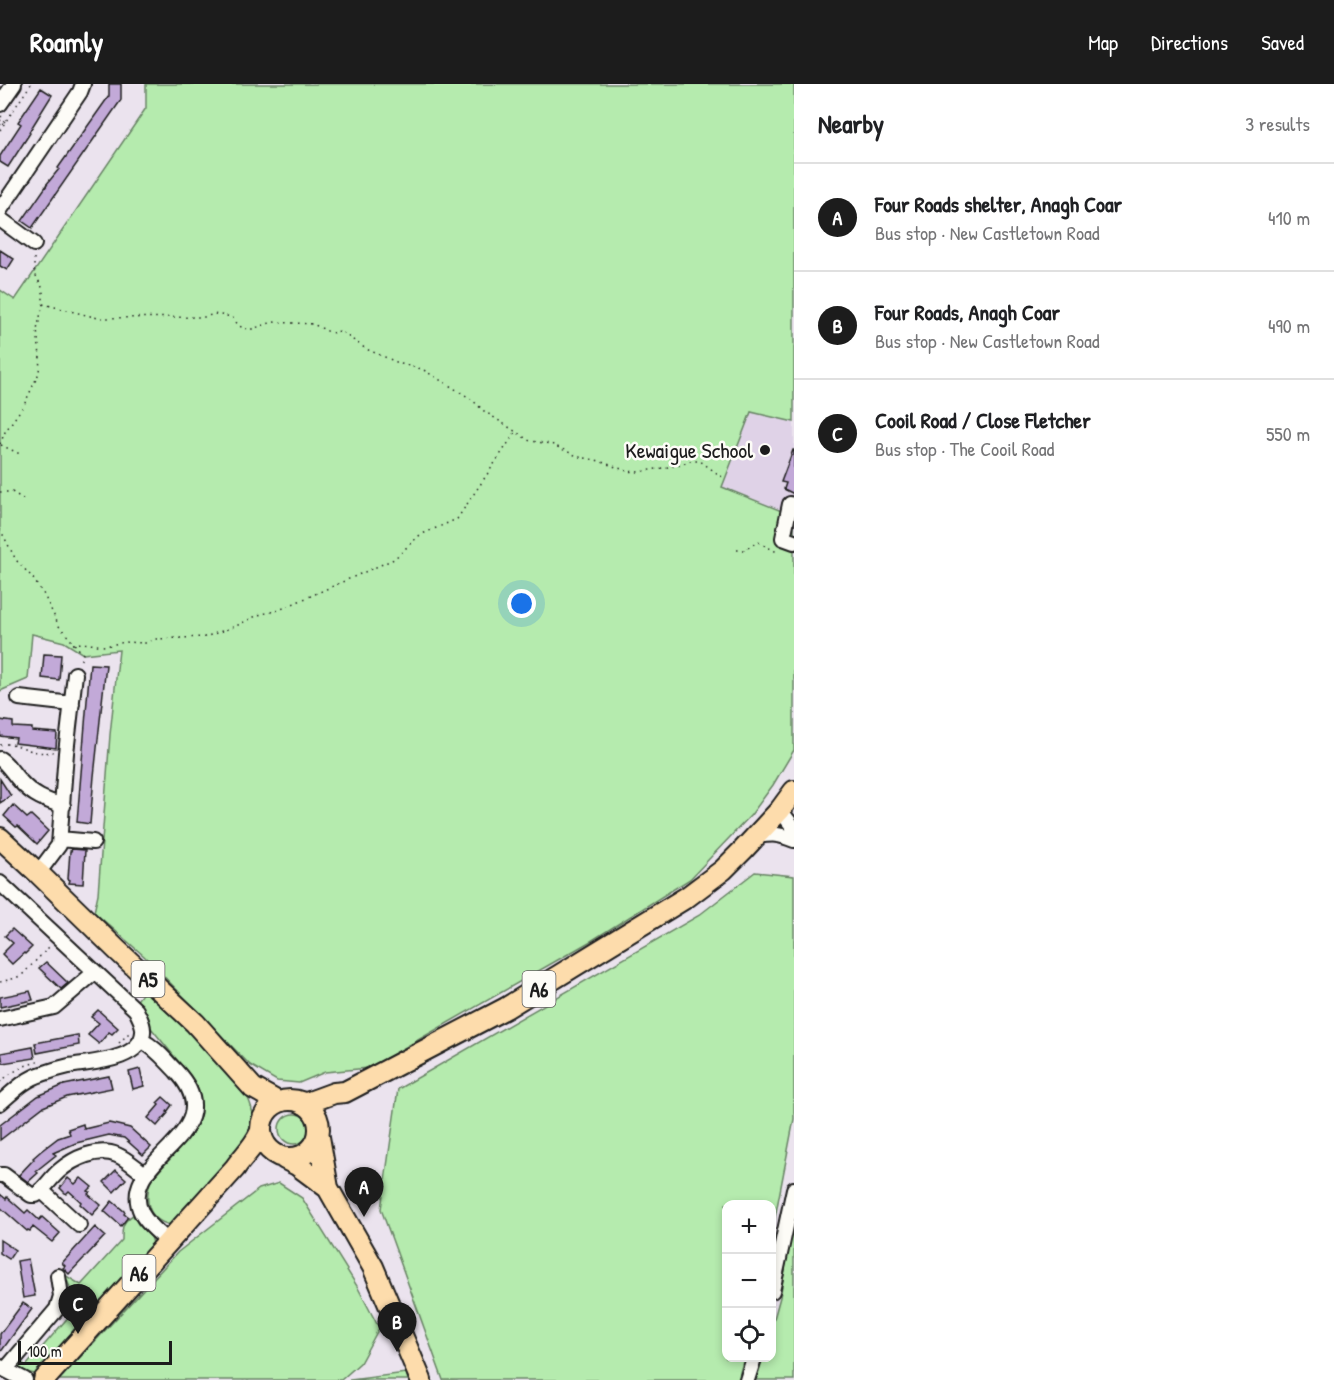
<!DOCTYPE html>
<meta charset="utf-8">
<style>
body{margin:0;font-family:"Patrick Hand",sans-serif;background:#f6f6f6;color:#202124}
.controls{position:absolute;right:18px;bottom:18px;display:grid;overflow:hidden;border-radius:12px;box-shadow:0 3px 9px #0003}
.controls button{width:54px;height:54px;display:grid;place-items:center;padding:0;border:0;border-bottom:2px solid #e0e0e0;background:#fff;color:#202124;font:30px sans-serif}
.scale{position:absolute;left:18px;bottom:15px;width:154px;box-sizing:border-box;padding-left:6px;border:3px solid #1c1c1c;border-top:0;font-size:16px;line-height:21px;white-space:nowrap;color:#1c1c1c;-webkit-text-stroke:4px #fdfcf7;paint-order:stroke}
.you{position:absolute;left:522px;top:520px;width:21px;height:21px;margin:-15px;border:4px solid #fff;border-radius:50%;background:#1a73e8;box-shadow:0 0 0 9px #1a73e833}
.badge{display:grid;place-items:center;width:39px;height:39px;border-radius:50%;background:#1c1c1c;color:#fff;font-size:20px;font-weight:700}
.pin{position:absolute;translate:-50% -50px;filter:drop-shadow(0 2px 3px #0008)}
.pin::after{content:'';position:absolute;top:32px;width:21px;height:18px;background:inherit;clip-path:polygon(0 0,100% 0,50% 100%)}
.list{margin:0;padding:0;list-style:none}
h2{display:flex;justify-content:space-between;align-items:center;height:78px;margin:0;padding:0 24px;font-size:26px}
h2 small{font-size:20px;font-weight:400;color:#757577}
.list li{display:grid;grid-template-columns:39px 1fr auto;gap:18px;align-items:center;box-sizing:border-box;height:108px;padding:0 24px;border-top:2px solid #e0e0e0}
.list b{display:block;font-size:22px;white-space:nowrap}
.list p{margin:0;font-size:20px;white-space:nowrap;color:#757577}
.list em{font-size:20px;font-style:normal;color:#757577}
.icon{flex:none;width:33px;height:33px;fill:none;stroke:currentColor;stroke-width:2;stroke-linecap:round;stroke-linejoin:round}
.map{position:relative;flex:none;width:794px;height:1296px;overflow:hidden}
header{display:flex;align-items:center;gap:36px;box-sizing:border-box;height:84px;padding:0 30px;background:#1c1c1c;color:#fff}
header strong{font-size:28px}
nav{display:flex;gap:33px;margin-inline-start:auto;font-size:21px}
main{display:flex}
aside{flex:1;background:#fff}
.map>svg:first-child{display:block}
</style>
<header>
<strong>Roamly</strong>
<nav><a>Map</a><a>Directions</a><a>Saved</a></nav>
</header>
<main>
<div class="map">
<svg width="794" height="1296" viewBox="0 0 794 1296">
<rect width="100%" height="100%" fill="#ebe3ee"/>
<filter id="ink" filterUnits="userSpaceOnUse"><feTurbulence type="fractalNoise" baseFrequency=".0167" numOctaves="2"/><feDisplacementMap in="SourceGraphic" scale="12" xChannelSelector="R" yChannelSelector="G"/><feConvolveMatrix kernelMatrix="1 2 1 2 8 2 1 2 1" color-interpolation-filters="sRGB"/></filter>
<g filter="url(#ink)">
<!-- built -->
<path fill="#dfd2e7" d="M751 328 794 338V498L721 403Z"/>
<!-- green -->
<path fill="#b5ebae" stroke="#688465" stroke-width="1.5" d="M146 0H794V338L751 328 722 403 794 432V666L773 701 751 731 690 795 591 857 369 984 325 988 299 999 277 997 250 981 144 872 94 828 98 810 110 651 119 566 83 570 64 558 32 550 28 595 0 607V206L15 216 146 24Z
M755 788 794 792V1035L772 1149V1120H726V1274H744L738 1296H443L381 1125 398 1005 698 832Z
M144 907 179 939H183L242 1002C249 1015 257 1031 251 1046 249 1051 246 1055 243 1059L170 1141C147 1135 144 1116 151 1096L193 1049 199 1034 200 1022 197 1002 191 993 151 944 148 945 135 919Z
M279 1045a15 15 0 1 1 30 0a15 15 0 1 1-30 0Z
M279 1099 302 1114 357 1202 379 1244 360 1279 341 1296H59L178 1168 259 1105Z
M133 1131 138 1140 151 1153 153 1159 35 1290C27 1289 21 1287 16 1280L18 1275 26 1282 71 1230C77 1216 70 1204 65 1191L81 1201 122 1156C122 1143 122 1138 133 1131Z
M794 1134V1296H756L763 1274H772V1242L780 1213Z
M406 1289 408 1296H349H350Z"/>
<!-- building -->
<path fill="#c2a9d8" stroke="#1c1c1c" stroke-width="1.5" d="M109 0H121V16L32 144 22 137 47 101H46L59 85 58 84 109 12Z
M41 4 52 11 29 48 30 49 8 83 0 78V72L21 40 18 38Z
M0 166 14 175 7 186 0 182Z
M793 366H794V410L784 405 786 399 781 398Z
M44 570 61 571 59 596 42 594Z
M90 580 106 581 94 692 90 740 77 738Z
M0 636 13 638V643L32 644V647L57 649 56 664 15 659 16 654 0 652Z
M0 695 11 712 0 719Z
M13 721 27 734 31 731 48 747 37 760 18 742 16 743 4 732Z
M72 765 85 766 83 800 69 799 70 796 68 795 70 767H71Z
M12 845 32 863 25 870 24 869 12 880 2 870 13 859 5 852Z
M46 878 68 899 61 905 39 884Z
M30 907 33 916 0 923V913Z
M98 926 118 944 112 950 109 948 99 960 88 951 99 939 91 933Z
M78 951 79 961 37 969 35 959Z
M33 963 35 974 3 979 1 969Z
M140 985 144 1002 133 1005 129 988Z
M109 992 112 1004 67 1013 43 1023 0 1056V1041L38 1012 64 1001Z
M163 1013 172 1021 167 1028 168 1029 157 1042 148 1034 159 1021 157 1019Z
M109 1039 130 1044 151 1063 143 1071 124 1054 109 1051 76 1059 53 1069 56 1071 36 1087 38 1089 28 1098 19 1091 34 1075 33 1074 41 1067 58 1054 70 1050 68 1045 83 1040 84 1045Z
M116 1086 126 1095 114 1108 104 1098Z
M68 1094 75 1100 81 1094 92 1103 88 1107 90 1108 88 1110 101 1121 92 1131 80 1120 81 1118 69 1107 66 1110 60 1104Z
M0 1110 6 1115 7 1113 25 1129 28 1126 39 1136 42 1133 60 1149 52 1158 33 1143 30 1147 28 1146 27 1147 0 1123Z
M112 1117 125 1128 124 1130 128 1133 121 1142 104 1127Z
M95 1143 105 1152 69 1190 63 1184 65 1182 62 1179Z
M0 1156 15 1166 9 1175 0 1169Z
M28 1175 35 1212 23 1214 17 1177Z
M23 1219 32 1225 0 1269V1250Z"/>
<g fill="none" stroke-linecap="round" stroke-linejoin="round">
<!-- minor casing -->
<g stroke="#1c1c1c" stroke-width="18">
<path id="minor" d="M0 20 14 0
M0 126 80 8 83 0
M0 135 34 160
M790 420 783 454 794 458
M19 614 72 620
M0 675C9 681 13 690 20 697 33 712 45 716 63 722
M780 726 794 744
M756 752C772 750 778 749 794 756
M60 755 93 758
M38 789 59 761 66 669 75 590
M0 799 136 926C139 933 144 940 143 948 141 977 90 978 69 982 60 984 50 987 42 990 25 995 13 1008 0 1019
M0 935 54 923 95 888
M141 956C155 963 165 976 176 987 237 1052 113 1074 142 1130 147 1140 159 1149 168 1157
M0 1091H4L31 1111H36C45 1104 51 1094 59 1087 74 1074 98 1063 117 1071 127 1075 136 1084 145 1090
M41 1106 79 1141
M772 1207 794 1105
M0 1283 25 1296
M6 1285 57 1225 61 1212 58 1192
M747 1296 754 1274"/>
</g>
<!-- highway casing -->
<g stroke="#1c1c1c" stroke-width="24">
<path id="highway" d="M0 754 38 789 117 866 195 939 253 1004 278 1018
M261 1045a29 29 0 1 1 58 0a29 29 0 1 1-58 0Z
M304 1020 334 1009 345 1008 506 924 687 813 723 786 743 766 780 726 794 707
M319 1053 328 1104 373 1183 421 1296
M285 1075 297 1081 328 1104
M44 1296 235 1084C243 1072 254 1063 260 1049"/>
</g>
<!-- path -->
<path stroke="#1c1c1c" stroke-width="1.5" stroke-dasharray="1.5 4.5" stroke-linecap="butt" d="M0 37 3 33 0 32
M0 41 4 37 5 38
M0 46 31 0
M43 220 98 234 205 233 214 230 232 233 239 242 249 246 273 238 313 240 331 249 340 247 366 265 401 280 422 285 470 314 484 327 530 357 551 360 579 373 596 376 627 387 637 388 681 381 689 377H700L725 395
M0 360 5 348 24 321 39 289 40 272 37 246 43 220V205L34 188V173
M1 361 20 370
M0 408H12L23 415
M0 445 16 476 32 493 44 511 59 542 83 570 80 578
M737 466H746L750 462 758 458 775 467 776 465
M73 560 82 559 105 562 125 558 145 559 155 555 205 553 236 542 258 531 279 526 394 475 420 451 457 435 515 349
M0 661C11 658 19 662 29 666 38 669 45 669 54 668
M0 898 16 894 23 890 49 863
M119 959 130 948
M0 998C12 988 23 981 38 978"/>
<!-- minor -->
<use href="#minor" stroke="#fdfcf7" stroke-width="14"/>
<!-- highway -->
<use href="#highway" stroke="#fddcac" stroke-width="20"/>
</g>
</g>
<!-- markers -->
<circle fill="#1c1c1c" stroke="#fdfcf7" stroke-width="2" cx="765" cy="366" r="6"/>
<g text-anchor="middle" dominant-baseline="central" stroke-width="5" stroke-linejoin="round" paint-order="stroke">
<!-- shield labels -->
<g fill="#fdfcf7" stroke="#605f5e" stroke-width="1.5">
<rect x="131.5" y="877" width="33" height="36" rx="4.5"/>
<rect x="522.5" y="887" width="33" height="36" rx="4.5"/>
<rect x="122.5" y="1171" width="33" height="36" rx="4.5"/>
</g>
<g font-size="21" font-weight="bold" fill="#1c1c1c">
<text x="148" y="895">A5</text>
<text x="539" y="905">A6</text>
<text x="139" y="1189">A6</text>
</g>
<!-- poi labels -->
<g font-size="22" fill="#1c1c1c" stroke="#fdfcf7" text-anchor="end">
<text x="753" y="366">Kewaigue School</text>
</g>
</g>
</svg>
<div class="controls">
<button>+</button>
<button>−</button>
<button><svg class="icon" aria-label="locate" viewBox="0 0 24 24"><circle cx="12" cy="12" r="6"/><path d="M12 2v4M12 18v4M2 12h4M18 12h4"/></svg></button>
</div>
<div class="scale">100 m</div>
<div class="you"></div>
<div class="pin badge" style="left:364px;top:1133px">A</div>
<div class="pin badge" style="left:397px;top:1268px">B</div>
<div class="pin badge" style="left:78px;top:1250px">C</div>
</div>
<aside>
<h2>Nearby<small>3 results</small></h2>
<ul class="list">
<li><span class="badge">A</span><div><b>Four Roads shelter, Anagh Coar</b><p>Bus stop · New Castletown Road</p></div><em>410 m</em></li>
<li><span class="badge">B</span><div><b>Four Roads, Anagh Coar</b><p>Bus stop · New Castletown Road</p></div><em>490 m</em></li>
<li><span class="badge">C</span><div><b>Cooil Road / Close Fletcher</b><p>Bus stop · The Cooil Road</p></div><em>550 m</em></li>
</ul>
</aside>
</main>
